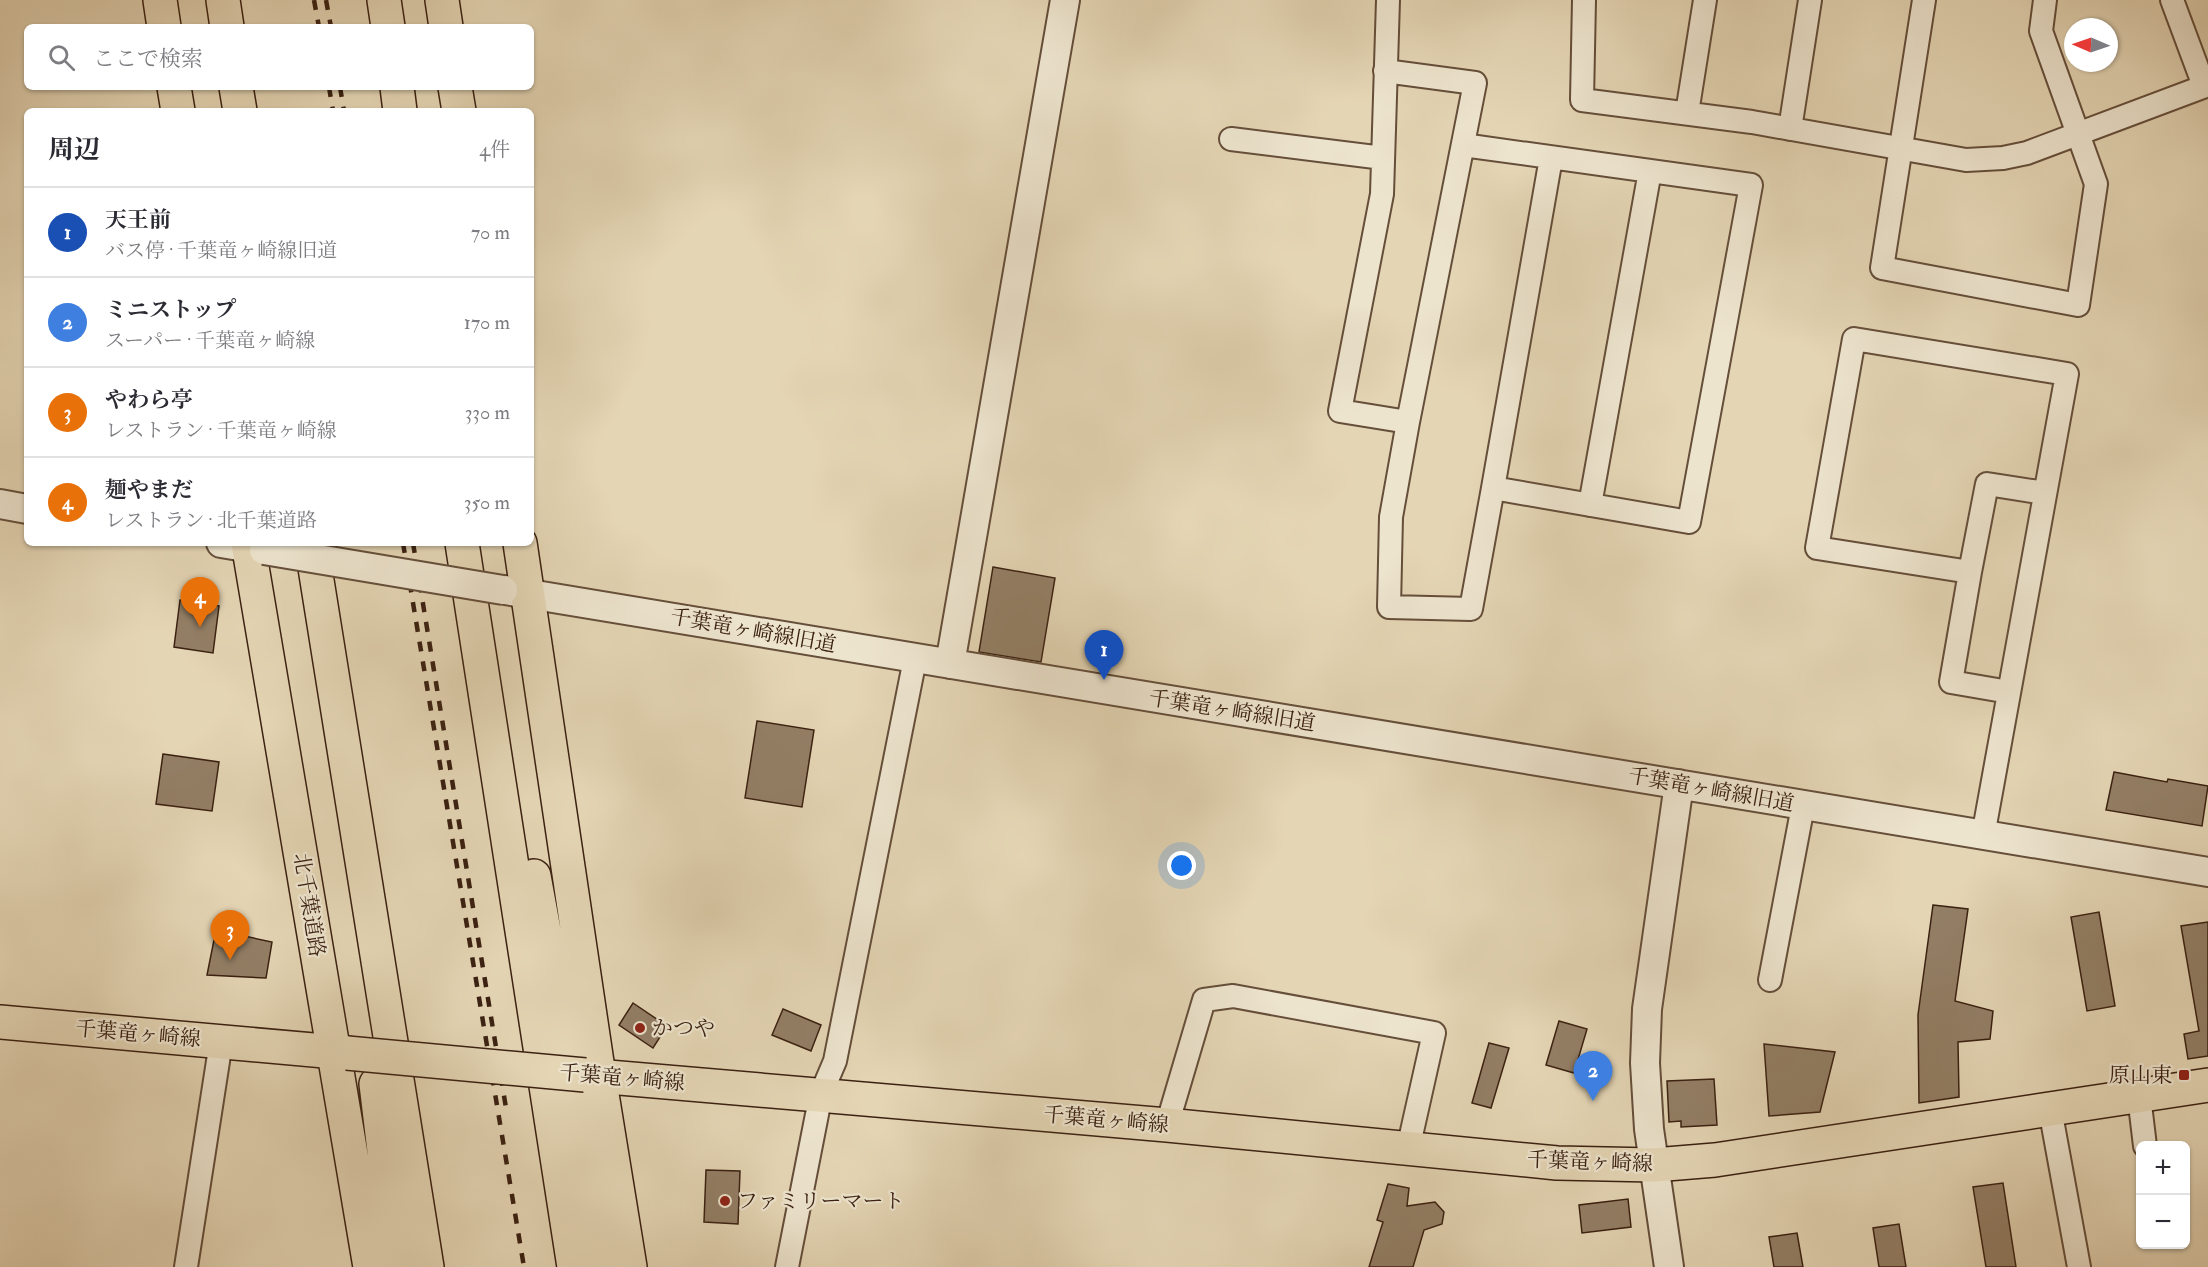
<!DOCTYPE html>
<html lang="ja">
<meta charset="utf-8">
<style>
body{margin:0;font-family:"IM FELL Double Pica","Noto Serif JP",serif;background:#f2f2f3;color:#2b2b33}
.controls{position:absolute;right:18px;bottom:18px;display:grid;overflow:hidden;border-radius:9px;box-shadow:0 2px 4px #0004}
.controls button{width:54px;height:54px;display:grid;place-items:center;padding:0;border:0;border-bottom:2px solid #e1e1e2;background:#fff;color:#2b2b33;font:30px sans-serif}
.compass{position:absolute;left:2064px;top:18px;width:54px;height:54px;border-radius:50%;background:#fff;box-shadow:0 2px 4px #0004;rotate:272deg}
.you{position:absolute;left:1182px;top:866px;width:21px;height:21px;margin:-15px;border:4px solid #fff;border-radius:50%;background:#1a73e8;box-shadow:0 0 0 9px #1a73e833}
.badge{display:grid;place-items:center;width:39px;height:39px;border-radius:50%;background:#111827;color:#fff;font-size:20px;font-weight:700}
.pin{position:absolute;translate:-50% -50px;filter:drop-shadow(0 2px 3px #0008)}
.pin::after{content:'';position:absolute;top:32px;width:21px;height:18px;background:inherit;clip-path:polygon(0 0,100% 0,50% 100%)}
.list{margin:0;padding:0;list-style:none}
h2{display:flex;justify-content:space-between;align-items:center;height:78px;margin:0;padding:0 24px;font-size:26px}
h2 small{font-size:20px;font-weight:400;color:#7c7c81}
.list li{display:grid;grid-template-columns:39px 1fr auto;gap:18px;align-items:center;box-sizing:border-box;height:90px;padding:0 24px;border-top:2px solid #e1e1e2}
.list b{display:block;font-size:22px;white-space:nowrap}
.list p{margin:0;font-size:20px;white-space:nowrap;color:#7c7c81}
.list em{font-size:20px;font-style:normal;color:#7c7c81}
.icon{flex:none;width:33px;height:33px;fill:none;stroke:currentColor;stroke-width:2;stroke-linecap:round;stroke-linejoin:round}
.map{position:relative;flex:none;width:2208px;height:1267px;overflow:hidden}
.search{position:absolute;background:#fff;box-shadow:0 2px 4px #0004;left:24px;top:24px;width:510px;height:66px;display:flex;align-items:center;gap:15px;box-sizing:border-box;padding:0 21px;border-radius:9px;color:#7c7c81;font-size:22px}
.panel{position:absolute;background:#fff;box-shadow:0 2px 4px #0004;left:24px;top:108px;width:510px;height:438px;border-radius:9px}
.map>svg:first-child{display:block}
</style>
<div class="map">
<svg width="2208" height="1267" viewBox="0 0 2208 1267">
<rect width="100%" height="100%" fill="#e4d5b4"/>
<filter id="stains"><feTurbulence type="fractalNoise" baseFrequency=".00333" numOctaves="4"/><feColorMatrix values="0 0 0 0 .2 0 0 0 0 .09 0 0 0 0 .02 0 0 0 .5 -.17"/></filter>
<radialGradient id="worn" r=".72"><stop offset=".6" stop-color="#630" stop-opacity="0"/><stop offset="1" stop-color="#630" stop-opacity=".3"/></radialGradient>
<!-- building -->
<path fill="#937f66" stroke="#3b2112" stroke-width="1.5" d="M993 567 1055 578 1041 662 979 652Z
M180 600 219 606 213 653 174 647Z
M757 721 814 730 802 807 745 798Z
M163 754 219 762 212 811 156 804Z
M2114 772 2167 782 2168 779 2208 786 2202 826 2106 810Z
M1933 905 1968 909 1955 1001 1993 1011 1990 1039 1958 1042 1959 1097 1919 1103 1918 1015Z
M2099 912 2115 1006 2087 1011 2071 917Z
M2208 922V1056L2188 1059 2184 1034 2199 1031 2181 926Z
M216 930 272 942 266 978 207 975Z
M633 1003 667 1026 653 1048 619 1025Z
M783 1009 821 1025 811 1051 772 1035Z
M1559 1021 1587 1029 1574 1073 1546 1065Z
M1489 1043 1509 1048 1491 1108 1472 1103Z
M1764 1044 1835 1052 1820 1112 1769 1116Z
M1714 1079 1717 1125 1681 1127V1121L1669 1122 1667 1081Z
M706 1170 740 1171 738 1224 704 1222Z
M2003 1183 2016 1267H1986L1973 1187Z
M1388 1184 1409 1188 1407 1206 1435 1202 1444 1212 1442 1224 1424 1230 1413 1267H1369L1383 1222 1377 1220Z
M1628 1199 1631 1227 1582 1233 1579 1205Z
M1899 1224 1906 1267H1879L1873 1228Z
M1797 1233 1803 1267H1774L1769 1237Z"/>
<g fill="none" stroke-linecap="round" stroke-linejoin="round">
<!-- minor casing -->
<g stroke="#654e3a" stroke-width="26">
<path id="minor" d="M1584 0 1582 100 1752 122 1966 160 2003 158 2027 153 2208 85
M1924 0 1882 268 2078 305 2096 184 2041 31 2045 0
M2172 0 2204 86
M1385 71 1475 83 1408 422 1340 411 1382 194 1388 0
M1687 113 1705 0
M1790 129 1810 0
M1231 139 1383 158
M1463 145 1751 185 1689 522 1493 488 1551 158
M1408 422 1391 517 1389 607 1471 609 1493 488
M1590 505 1650 171
M1970 572 1951 682 2009 692
M1983 836 2067 374 1854 339 1817 548 1970 572 1987 484 2045 493
M1770 980 1803 806
M2139 1096 2145 1146
M2050 1109 2079 1267
M1167 1125 1204 1000 1233 996 1434 1033 1408 1149
M186 1267 221 1042
M787 1267 821 1094 835 1061 915 659"/>
</g>
<!-- tertiary casing -->
<g stroke="#654e3a" stroke-width="32">
<path id="tertiary" d="M0 504 27 509
M221 543 264 550
M505 590 2208 872
M950 664 1065 0
M1669 1267 1649 1129 1645 1063 1647 1009 1679 784"/>
</g>
<!-- primary casing -->
<g stroke="#3b2112" stroke-width="36">
<path id="primary" d="M0 1022 347 1053
M585 1075 1167 1125 1557 1163 1654 1165 1715 1160 2208 1085"/>
</g>
<!-- trunk casing -->
<g stroke="#3b2112" stroke-width="36">
<path id="trunk" d="M160 0 164 27
M223 0 227 27
M384 0 388 27
M442 0 446 27
M174 87 178 111
M236 87 240 111
M397 87 400 111
M455 87 459 111
M248 543 370 1267
M311 543 427 1267
M462 543 574 1267
M520 543 599 1076 630 1267
M534 876 606 1267
M376 1084 398 1267"/>
</g>
<!-- minor -->
<use href="#minor" stroke="#ede4ce" stroke-width="22"/>
<!-- tertiary -->
<use href="#tertiary" stroke="#ede4ce" stroke-width="28"/>
<!-- primary -->
<use href="#primary" stroke="#e4d5b4" stroke-width="33"/>
<!-- trunk -->
<use href="#trunk" stroke="#e4d5b4" stroke-width="33"/>
<!-- rail -->
<path stroke="#3b2112" stroke-width="4.5" stroke-dasharray="10 10" stroke-linecap="butt" d="M314 0 319 27
M326 0 331 27
M329 87 333 111
M340 87 344 111
M403 543 524 1267
M413 543 506 1108"/>
<!-- tertiary-bridge casing -->
<g stroke="#654e3a" stroke-width="32" stroke-linecap="butt">
<path id="tertiary-bridge" d="M264 550 503 590"/>
</g>
<!-- primary-bridge casing -->
<g stroke="#3b2112" stroke-width="36" stroke-linecap="butt">
<path id="primary-bridge" d="M347 1053 585 1075"/>
</g>
<!-- tertiary-bridge -->
<use href="#tertiary-bridge" stroke="#ede4ce" stroke-width="28"/>
<!-- primary-bridge -->
<use href="#primary-bridge" stroke="#e4d5b4" stroke-width="33"/>
</g>
<!-- markers -->
<g fill="#8f2418" stroke="#ede4ce" stroke-width="2">
<circle cx="640" cy="1028" r="6"/>
<rect x="2178" y="1069" width="12" height="12" rx="3"/>
<circle cx="725" cy="1201" r="6"/>
</g>
<g text-anchor="middle" dominant-baseline="central" stroke-width="4.5" stroke-linejoin="round" paint-order="stroke">
<!-- street labels -->
<g font-size="21" fill="#3b2112" stroke="#ede4ce">
<text transform="translate(753 631) rotate(10)">千葉竜ヶ崎線旧道</text>
<text transform="translate(1232 711) rotate(9)">千葉竜ヶ崎線旧道</text>
<text transform="translate(1711 790) rotate(10)">千葉竜ヶ崎線旧道</text>
<text transform="translate(309 905) rotate(81)">北千葉道路</text>
<text transform="translate(138 1034) rotate(5)">千葉竜ヶ崎線</text>
<text transform="translate(622 1078) rotate(5)">千葉竜ヶ崎線</text>
<text transform="translate(1106 1120) rotate(5)">千葉竜ヶ崎線</text>
<text transform="translate(1590 1162) rotate(2)">千葉竜ヶ崎線</text>
</g>
<!-- poi labels -->
<g font-size="21" fill="#3b2112" stroke="#ede4ce" text-anchor="start">
<text x="652" y="1028">かつや</text>
<text x="2172" y="1075" text-anchor="end">原山東</text>
<text x="737" y="1201">ファミリーマート</text>
</g>
</g>
<rect width="100%" height="100%" filter="url(#stains)"/>
<rect width="100%" height="100%" fill="url(#worn)"/>
</svg>
<div class="controls">
<button>+</button>
<button>−</button>
</div>
<svg class="compass" viewBox="-18 -18 36 36"><path d="M0-13l5 13h-10z" fill="#e53935"/><path d="M0 13l5-13h-10z" fill="#7c7c81"/></svg>
<div class="you"></div>
<div class="pin badge" style="left:1104px;top:680px;background:#1a4fb4">1</div>
<div class="pin badge" style="left:1593px;top:1101px;background:#3f7fe0">2</div>
<div class="pin badge" style="left:230px;top:960px;background:#e8710a">3</div>
<div class="pin badge" style="left:200px;top:627px;background:#e8710a">4</div>
<div class="search"><svg class="icon" aria-label="search" viewBox="0 0 24 24"><circle cx="10" cy="10" r="6"/><path d="M15 15l6 6"/></svg>ここで検索</div>
<section class="panel">
<h2>周辺<small>4件</small></h2>
<ul class="list">
<li><span class="badge" style="background:#1a4fb4">1</span><div><b>天王前</b><p>バス停 · 千葉竜ヶ崎線旧道</p></div><em>70 m</em></li>
<li><span class="badge" style="background:#3f7fe0">2</span><div><b>ミニストップ</b><p>スーパー · 千葉竜ヶ崎線</p></div><em>170 m</em></li>
<li><span class="badge" style="background:#e8710a">3</span><div><b>やわら亭</b><p>レストラン · 千葉竜ヶ崎線</p></div><em>330 m</em></li>
<li><span class="badge" style="background:#e8710a">4</span><div><b>麺やまだ</b><p>レストラン · 北千葉道路</p></div><em>350 m</em></li>
</ul>
</section>
</div>
